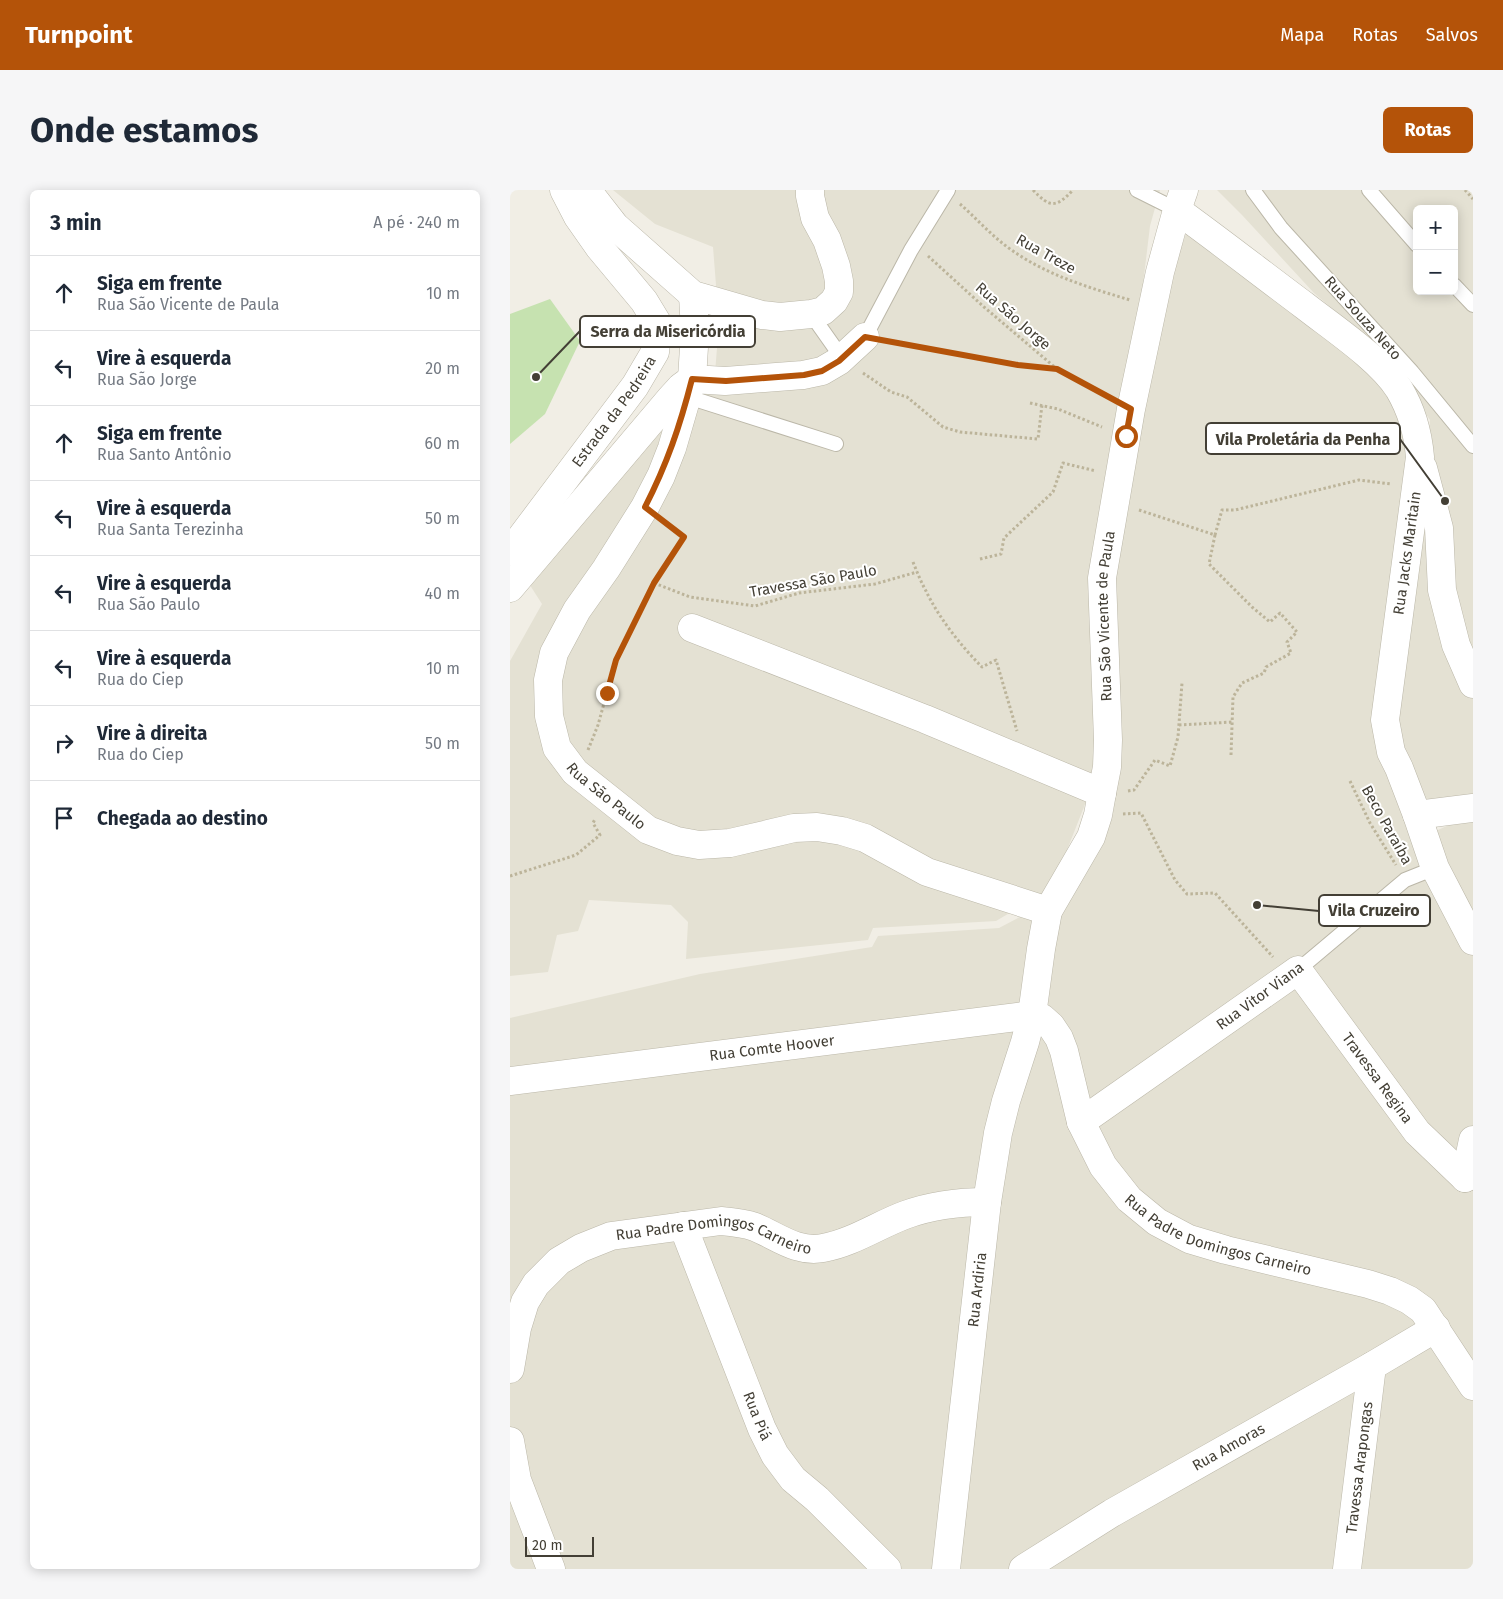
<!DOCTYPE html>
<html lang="pt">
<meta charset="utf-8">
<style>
body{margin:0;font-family:"Fira Sans",sans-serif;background:#f6f6f7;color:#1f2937}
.controls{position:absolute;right:15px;top:15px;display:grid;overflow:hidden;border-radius:8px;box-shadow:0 2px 12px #0003}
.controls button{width:45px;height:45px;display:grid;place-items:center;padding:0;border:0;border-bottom:1px solid #e0e1e3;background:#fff;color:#1f2937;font:25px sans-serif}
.scale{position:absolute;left:15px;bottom:12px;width:69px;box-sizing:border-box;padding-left:5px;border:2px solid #433f35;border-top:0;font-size:14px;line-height:18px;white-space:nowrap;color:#433f35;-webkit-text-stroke:4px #fff;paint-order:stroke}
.stop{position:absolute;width:15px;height:15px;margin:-11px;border:4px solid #b45309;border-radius:50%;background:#fff}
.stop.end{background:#b45309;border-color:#fff;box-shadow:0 1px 5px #0008}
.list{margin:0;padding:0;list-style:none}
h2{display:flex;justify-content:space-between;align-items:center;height:65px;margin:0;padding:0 20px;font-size:21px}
h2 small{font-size:16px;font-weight:400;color:#747a83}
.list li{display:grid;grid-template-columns:32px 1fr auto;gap:15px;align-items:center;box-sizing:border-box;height:75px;padding:0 20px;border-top:1px solid #e0e1e3}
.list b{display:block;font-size:19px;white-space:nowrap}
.list p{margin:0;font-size:16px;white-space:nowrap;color:#747a83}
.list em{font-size:16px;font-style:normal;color:#747a83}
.icon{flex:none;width:28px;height:28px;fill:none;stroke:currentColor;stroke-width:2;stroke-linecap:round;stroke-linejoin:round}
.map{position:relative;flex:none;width:963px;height:1379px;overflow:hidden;border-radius:8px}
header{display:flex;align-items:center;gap:30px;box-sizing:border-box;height:70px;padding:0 25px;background:#b45309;color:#fff}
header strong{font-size:24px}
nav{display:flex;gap:28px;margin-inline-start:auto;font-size:18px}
.intro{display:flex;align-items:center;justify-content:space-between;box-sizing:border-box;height:120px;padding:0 30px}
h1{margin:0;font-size:35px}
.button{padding:12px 22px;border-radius:8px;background:#b45309;color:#fff;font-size:18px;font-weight:700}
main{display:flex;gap:30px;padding:0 30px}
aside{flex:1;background:#fff;border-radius:8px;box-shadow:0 2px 12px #0003}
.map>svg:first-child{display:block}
</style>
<header>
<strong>Turnpoint</strong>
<nav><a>Mapa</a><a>Rotas</a><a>Salvos</a></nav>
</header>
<div class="intro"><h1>Onde estamos</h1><a class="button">Rotas</a></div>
<main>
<aside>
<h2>3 min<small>A pé · 240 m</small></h2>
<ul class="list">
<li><svg class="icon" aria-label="ahead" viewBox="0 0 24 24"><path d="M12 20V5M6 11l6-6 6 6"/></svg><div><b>Siga em frente</b><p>Rua São Vicente de Paula</p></div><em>10 m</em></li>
<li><svg class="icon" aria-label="left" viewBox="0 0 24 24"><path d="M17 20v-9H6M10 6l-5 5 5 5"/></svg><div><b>Vire à esquerda</b><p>Rua São Jorge</p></div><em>20 m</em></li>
<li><svg class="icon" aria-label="ahead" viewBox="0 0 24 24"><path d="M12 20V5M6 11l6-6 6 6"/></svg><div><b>Siga em frente</b><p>Rua Santo Antônio</p></div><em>60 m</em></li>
<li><svg class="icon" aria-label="left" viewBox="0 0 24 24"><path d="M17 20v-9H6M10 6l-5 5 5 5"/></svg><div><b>Vire à esquerda</b><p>Rua Santa Terezinha</p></div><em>50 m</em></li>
<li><svg class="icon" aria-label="left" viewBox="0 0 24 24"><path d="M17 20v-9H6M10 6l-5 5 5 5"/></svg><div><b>Vire à esquerda</b><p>Rua São Paulo</p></div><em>40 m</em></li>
<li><svg class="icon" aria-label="left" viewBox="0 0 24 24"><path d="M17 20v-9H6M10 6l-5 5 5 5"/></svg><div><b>Vire à esquerda</b><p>Rua do Ciep</p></div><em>10 m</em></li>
<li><svg class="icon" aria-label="right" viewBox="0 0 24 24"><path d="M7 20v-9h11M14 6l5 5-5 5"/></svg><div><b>Vire à direita</b><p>Rua do Ciep</p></div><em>50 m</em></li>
<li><svg class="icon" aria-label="arrive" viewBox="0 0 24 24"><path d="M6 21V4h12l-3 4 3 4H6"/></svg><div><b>Chegada ao destino</b></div></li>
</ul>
</aside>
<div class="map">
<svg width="963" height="1379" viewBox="0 0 963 1379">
<rect width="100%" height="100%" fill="#f1eee5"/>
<!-- residential -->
<path fill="#e4e1d3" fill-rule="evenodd" d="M103 0H650L640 36 624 169 585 589 542 698 486 731 363 738 358 750 176 769 178 732 161 715 79 710 68 741 47 745 38 782 0 786V471L32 414 16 389 205 183 209 133 203 57 145 34Z
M707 0H963V618L907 625 909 649 943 633 963 629V1379H0V828L190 784 362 757 368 746 489 738 521 721 577 660 599 386 651 115 677 41 794 115 919 245 920 230 875 164 804 103 732 25ZM907 19H944V101H907Z"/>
<!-- green -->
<path fill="#c6e2b0" d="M40 109 70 151 35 224 0 254V124Z"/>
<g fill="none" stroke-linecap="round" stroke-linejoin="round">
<!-- lane casing -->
<g stroke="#bbb7a8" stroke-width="16">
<path id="lane" d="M627 0 667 20
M743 0 771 38 902 182 963 256
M859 0 907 55
M944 95 963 115
M301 124 332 168
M355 147 401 60 438 0
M178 207 326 254
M788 780 895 690 925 678"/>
</g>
<!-- street casing -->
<g stroke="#bbb7a8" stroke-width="29">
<g id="street">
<path d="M79 0 80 4 105 36 183 105 252 125 270 127 301 124 313 121 324 111 329 102V91L326 76 317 50 305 28 300 6V0"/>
<path d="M667 20C710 51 752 84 795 116 823 138 870 169 889 199 902 221 908 243 910 267L875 530 881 562 889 578 907 625 963 618"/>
<path id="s1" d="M183 105 185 141 182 189 162 258 151 286 135 317 96 379 67 420 44 463 38 490 39 526 47 558 65 582 138 640 167 651 189 655 220 653 284 638 307 637 332 641 355 648 417 682 538 721"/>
<path d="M182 189 215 191 293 185 312 181 329 171 355 147"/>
<path d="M913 278 929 338 932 400 946 455 963 494"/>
<path id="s2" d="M0 362 125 196 145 162 148 134 134 111 89 57 68 27 54 0"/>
<path d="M0 398 160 209 171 197 182 189"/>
<path d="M182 438 415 529 592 603"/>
<path d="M907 625 925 678 963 751"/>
<path id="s3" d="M0 891 522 825 532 828 541 836 549 848 554 861 571 932 593 976 619 1009 647 1032 679 1049 716 1060 858 1094 880 1101 899 1110 913 1120 963 1196"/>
<path id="s4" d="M571 932 788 780 907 942 955 988"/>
<path d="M955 988 963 950"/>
<path id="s5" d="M173 1036 252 1239 265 1265 283 1289 307 1309 377 1379"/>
<path id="s6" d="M0 1179 7 1138 15 1112 26 1094 49 1071 71 1058 101 1046 211 1031C223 1032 234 1033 245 1037 267 1046 287 1063 313 1058 342 1053 368 1035 395 1025 422 1015 448 1012 477 1012"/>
<path d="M0 1251 7 1290 41 1379"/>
<path id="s7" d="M436 1379 477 1012 488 943 496 911 515 852 522 825 531 759 538 721 581 647 588 625 592 603 597 577 598 550 592 388 621 219 650 82 667 20 674 0"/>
<path id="s8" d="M513 1379 602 1323 862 1176 926 1138"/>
<path id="s9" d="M837 1379 862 1176"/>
</g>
</g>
<!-- path -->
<path stroke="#bcb49a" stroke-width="3" stroke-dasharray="2.5 2.5" stroke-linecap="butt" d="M523 0C540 18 546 18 563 0
M955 0 963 9
M450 14C465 27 480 44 496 56 533 84 577 97 620 110
M418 66 474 117 547 179 600 207
M378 151 508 175 547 179
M353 183 381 202 397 207 433 237 450 242 528 249 532 215
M520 213 548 219 592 237
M629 320 705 345 712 320H725L849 290 881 294
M705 345 699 374 742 417 760 432 770 423 787 442 777 452 781 463 756 477 754 483 732 493 723 507 721 565
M470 369 491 364 494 348 543 302 553 273 586 281
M403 372C407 382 411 392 416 401 429 428 451 456 472 477L486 470 507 541
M144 393 180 407 245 416 289 403 365 394 407 382
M669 535 723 532
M78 560 88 535 106 470 144 393 174 347 154 331
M840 591 860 633 886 675
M618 601 624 600 645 570 660 576 668 547 672 493
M613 624 631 623 665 690 677 704 705 703 763 767
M0 686 66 665 90 645 83 633 85 629"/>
<!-- lane -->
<use href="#lane" stroke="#fff" stroke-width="14"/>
<!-- street -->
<use href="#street" stroke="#fff" stroke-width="28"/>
</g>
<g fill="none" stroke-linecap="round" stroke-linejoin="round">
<!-- route -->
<path stroke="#b45309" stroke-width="6" d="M97 503 106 470 144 393 174 347 135 317C157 274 170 236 182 189L216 191 294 185 312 181 329 171 355 147 508 175 547 179 621 219 616 246"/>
</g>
<g text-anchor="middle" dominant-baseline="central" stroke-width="4" stroke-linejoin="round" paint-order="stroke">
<!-- street labels -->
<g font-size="15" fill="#433f35" stroke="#fff">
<text transform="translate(536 64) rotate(29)">Rua Treze</text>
<text transform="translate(503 126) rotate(41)">Rua São Jorge</text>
<text transform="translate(853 128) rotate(48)">Rua Souza Neto</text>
<text stroke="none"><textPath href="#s2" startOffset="175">Estrada da Pedreira</textPath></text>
<text transform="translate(897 363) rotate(-82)">Rua Jacks Maritain</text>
<text transform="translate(303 391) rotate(-10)">Travessa São Paulo</text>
<text stroke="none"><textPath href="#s7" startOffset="976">Rua São Vicente de Paula</textPath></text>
<text stroke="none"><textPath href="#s1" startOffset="559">Rua São Paulo</textPath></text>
<text transform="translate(877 635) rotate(61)">Beco Paraíba</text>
<text transform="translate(750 806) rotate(-36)">Rua Vitor Viana</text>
<text stroke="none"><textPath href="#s3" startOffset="264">Rua Comte Hoover</textPath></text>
<text stroke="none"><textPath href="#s4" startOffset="399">Travessa Regina</textPath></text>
<text stroke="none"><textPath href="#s3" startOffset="839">Rua Padre Domingos Carneiro</textPath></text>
<text stroke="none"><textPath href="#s6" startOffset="286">Rua Padre Domingos Carneiro</textPath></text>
<text stroke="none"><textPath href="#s7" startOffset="281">Rua Ardiria</textPath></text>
<text stroke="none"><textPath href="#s5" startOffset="204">Rua Piá</textPath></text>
<text stroke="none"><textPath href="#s8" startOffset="239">Rua Amoras</textPath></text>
<text stroke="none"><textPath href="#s9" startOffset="102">Travessa Arapongas</textPath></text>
</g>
</g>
<!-- callouts -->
<path fill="none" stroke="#433f35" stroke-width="2" d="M26 187L70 141M935 311L890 249M747 715L809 721"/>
<g fill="#433f35" stroke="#fff" stroke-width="2">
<circle cx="26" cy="187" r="5"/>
<circle cx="935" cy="311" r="5"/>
<circle cx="747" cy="715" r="5"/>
</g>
<g fill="#fff" stroke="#433f35" stroke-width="2">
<rect x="70" y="126" width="175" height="31" rx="5"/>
<rect x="696" y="233" width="194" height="31" rx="5"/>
<rect x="809" y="705" width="111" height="31" rx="5"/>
</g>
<g font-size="16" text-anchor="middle" font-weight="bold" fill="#433f35">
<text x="158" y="147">Serra da Misericórdia</text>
<text x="793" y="255">Vila Proletária da Penha</text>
<text x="864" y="726">Vila Cruzeiro</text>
</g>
</svg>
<div class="controls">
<button>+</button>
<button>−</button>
</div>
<div class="scale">20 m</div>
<div class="stop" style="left:616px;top:246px"></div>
<div class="stop end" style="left:97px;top:503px"></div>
</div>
</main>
